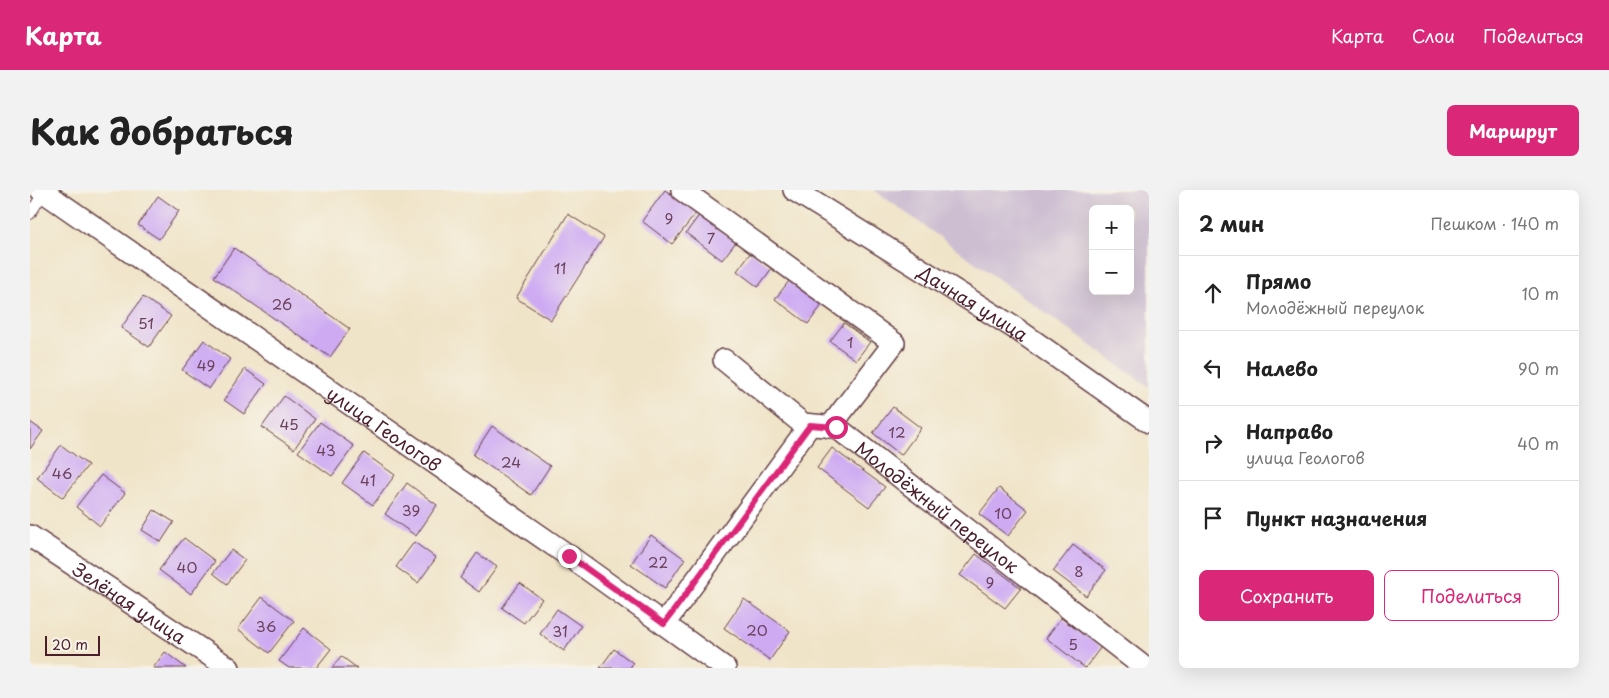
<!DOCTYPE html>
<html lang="ru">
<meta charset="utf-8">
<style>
body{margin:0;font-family:"Playpen Sans",sans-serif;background:#f2f2f2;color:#222}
.controls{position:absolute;right:15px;top:15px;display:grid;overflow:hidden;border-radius:8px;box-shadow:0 5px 20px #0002}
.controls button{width:45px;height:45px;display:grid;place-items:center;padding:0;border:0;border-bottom:1px solid #e0e0e0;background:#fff;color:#222;font:25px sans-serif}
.scale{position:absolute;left:15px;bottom:12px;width:55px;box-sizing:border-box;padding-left:5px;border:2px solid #4a1f2b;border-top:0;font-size:14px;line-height:18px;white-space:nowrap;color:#4a1f2b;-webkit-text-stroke:4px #f7f3e8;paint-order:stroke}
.stop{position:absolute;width:15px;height:15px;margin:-11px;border:4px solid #db2777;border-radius:50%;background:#fff}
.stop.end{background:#db2777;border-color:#fff;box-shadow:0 1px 5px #0008}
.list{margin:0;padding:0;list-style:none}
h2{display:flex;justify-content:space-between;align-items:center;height:65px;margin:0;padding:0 20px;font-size:21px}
h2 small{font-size:16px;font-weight:400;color:#767676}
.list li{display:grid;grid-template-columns:32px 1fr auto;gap:15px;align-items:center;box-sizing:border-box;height:75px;padding:0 20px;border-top:1px solid #e0e0e0}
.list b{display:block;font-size:19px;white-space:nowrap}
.list p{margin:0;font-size:16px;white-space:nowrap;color:#767676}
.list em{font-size:16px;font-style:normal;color:#767676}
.actions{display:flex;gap:10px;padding:15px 20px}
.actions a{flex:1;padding:11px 0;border:1px solid #db2777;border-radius:8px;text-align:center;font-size:18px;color:#db2777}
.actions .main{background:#db2777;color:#fff}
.icon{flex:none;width:28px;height:28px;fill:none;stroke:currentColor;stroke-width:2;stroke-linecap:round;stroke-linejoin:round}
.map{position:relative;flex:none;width:1119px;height:478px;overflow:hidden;border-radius:8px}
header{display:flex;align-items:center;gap:30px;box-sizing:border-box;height:70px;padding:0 25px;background:#db2777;color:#fff}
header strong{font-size:24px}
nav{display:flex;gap:28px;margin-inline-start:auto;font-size:18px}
.intro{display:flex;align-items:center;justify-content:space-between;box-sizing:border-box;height:120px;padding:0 30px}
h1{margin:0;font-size:35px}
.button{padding:12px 22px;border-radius:8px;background:#db2777;color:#fff;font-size:18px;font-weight:700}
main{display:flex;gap:30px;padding:0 30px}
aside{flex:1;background:#fff;border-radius:8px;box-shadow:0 5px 20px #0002}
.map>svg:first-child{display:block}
</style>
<header>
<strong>Карта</strong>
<nav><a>Карта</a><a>Слои</a><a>Поделиться</a></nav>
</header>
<div class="intro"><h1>Как добраться</h1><a class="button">Маршрут</a></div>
<main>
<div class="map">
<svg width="1119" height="478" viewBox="0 0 1119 478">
<rect width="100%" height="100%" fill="#f7f3e8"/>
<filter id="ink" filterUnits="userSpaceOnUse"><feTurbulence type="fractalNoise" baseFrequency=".02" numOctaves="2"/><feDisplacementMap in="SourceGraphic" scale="10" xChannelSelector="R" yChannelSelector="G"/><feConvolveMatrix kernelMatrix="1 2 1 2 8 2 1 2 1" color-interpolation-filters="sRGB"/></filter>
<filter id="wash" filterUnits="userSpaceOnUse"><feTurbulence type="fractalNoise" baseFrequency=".0096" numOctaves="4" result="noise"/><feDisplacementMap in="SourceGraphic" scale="20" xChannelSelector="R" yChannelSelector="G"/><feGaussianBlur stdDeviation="1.12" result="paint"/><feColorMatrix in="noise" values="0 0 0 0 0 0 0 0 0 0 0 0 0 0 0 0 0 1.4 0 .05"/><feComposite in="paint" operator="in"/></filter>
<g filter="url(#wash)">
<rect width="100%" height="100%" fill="#f0e4c8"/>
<!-- industrial -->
<path fill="#cdbed2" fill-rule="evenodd" d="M844 0H1119V197ZM1063 19H1100V101H1063Z"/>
<g id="blocks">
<!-- building -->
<path fill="#ceaaf3" d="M635 0 667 22 642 54 612 31Z
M128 6 149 21 129 49 108 35Z
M538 24 574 47 521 130 486 108Z
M670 24 706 52 692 70 656 43Z
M204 58 320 139 300 167 184 87Z
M721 62 742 78 728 97 707 81Z
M759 91 792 115 778 134 745 109Z
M113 107 141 126 119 157 91 138Z
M814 133 840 152 826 170 800 151Z
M174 150 200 169 179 199 152 180Z
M215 179 236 194 214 224 194 210Z
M254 206 285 229 264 259 232 237Z
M863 217 891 238 871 265 843 243Z
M0 232 13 241 0 259Z
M290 232 324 256 302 286 268 262Z
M462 236 520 276 501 305 443 265Z
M31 255 58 275 33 308 7 288Z
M802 258 855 297 839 317 787 278Z
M334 263 365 285 343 315 312 293Z
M71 285 95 303 70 336 46 317Z
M377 293 407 315 386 346 355 324Z
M969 298 998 320 978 346 949 324Z
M124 320 144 332 131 352 112 340Z
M621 345 655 369 635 398 601 374Z
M154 348 185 371 161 404 129 380Z
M384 352 406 368 388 393 366 377Z
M1043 355 1076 380 1056 406 1023 381Z
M201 360 215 370 197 394 183 383Z
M447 363 467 377 449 402 430 388Z
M946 364 991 398 975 418 930 385Z
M490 393 512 409 494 433 472 418Z
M232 407 264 431 239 463 208 439Z
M714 409 760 441 740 470 694 438Z
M527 419 551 436 534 461 510 444Z
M1031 428 1071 457 1055 478 1016 448Z
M274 438 301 459 286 478H259L249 471Z
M584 459 603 473 600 478H570Z
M135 462 156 478H123Z
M311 466 327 478H302Z"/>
</g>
</g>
<g filter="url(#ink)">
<use href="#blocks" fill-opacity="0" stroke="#633d43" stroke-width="1"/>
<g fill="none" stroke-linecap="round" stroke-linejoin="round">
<!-- lane casing -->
<g stroke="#633d43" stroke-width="12">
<path id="lane" d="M0 24 14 2"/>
</g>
<!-- street casing -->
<g stroke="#633d43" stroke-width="24">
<g id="street">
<path id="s1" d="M11 0 539 366 695 478"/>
<path d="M652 0 864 153 800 237"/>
<path id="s2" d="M764 0 988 140 1119 232"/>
<path id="s3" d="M694 170 773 234 806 237 1115 478"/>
<path id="s4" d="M0 346 199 478"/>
<path d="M634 434 780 235"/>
</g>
</g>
<!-- lane -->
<use href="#lane" stroke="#fff" stroke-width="10"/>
<!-- street -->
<use href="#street" stroke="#fff" stroke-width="21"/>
</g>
</g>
<g fill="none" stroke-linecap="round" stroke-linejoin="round" filter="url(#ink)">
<!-- route -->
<path stroke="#db2777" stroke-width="6" d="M539 366 634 434 780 235 806 237"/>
</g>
<g text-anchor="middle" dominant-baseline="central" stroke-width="5" stroke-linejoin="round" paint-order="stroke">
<!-- number labels -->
<g font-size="15" fill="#6b425d">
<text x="639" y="27">9</text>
<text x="681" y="47">7</text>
<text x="530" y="77">11</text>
<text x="252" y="113">26</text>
<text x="116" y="132">51</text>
<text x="820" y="151">1</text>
<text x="176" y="174">49</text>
<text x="259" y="233">45</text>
<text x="867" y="241">12</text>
<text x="296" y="259">43</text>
<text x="481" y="271">24</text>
<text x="32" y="282">46</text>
<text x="338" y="289">41</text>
<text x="381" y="319">39</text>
<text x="973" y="322">10</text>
<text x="628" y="371">22</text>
<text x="157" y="376">40</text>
<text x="1049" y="380">8</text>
<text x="960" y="391">9</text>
<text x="236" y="435">36</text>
<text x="727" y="439">20</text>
<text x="530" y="440">31</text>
<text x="1043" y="453">5</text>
</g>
<!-- street labels -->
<g font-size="18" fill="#4a1f2b" stroke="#f7f3e8">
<text stroke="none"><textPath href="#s2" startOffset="212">Дачная улица</textPath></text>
<text stroke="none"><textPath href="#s1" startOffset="418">улица Геологов</textPath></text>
<text stroke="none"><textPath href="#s3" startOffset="264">Молодёжный переулок</textPath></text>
<text stroke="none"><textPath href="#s4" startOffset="120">Зелёная улица</textPath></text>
</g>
</g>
</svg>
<div class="controls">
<button>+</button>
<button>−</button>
</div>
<div class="scale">20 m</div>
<div class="stop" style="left:806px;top:237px"></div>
<div class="stop end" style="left:539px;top:366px"></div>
</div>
<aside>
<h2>2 мин<small>Пешком · 140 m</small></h2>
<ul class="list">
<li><svg class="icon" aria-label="ahead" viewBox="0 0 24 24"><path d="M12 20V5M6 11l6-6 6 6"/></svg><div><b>Прямо</b><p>Молодёжный переулок</p></div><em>10 m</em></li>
<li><svg class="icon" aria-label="left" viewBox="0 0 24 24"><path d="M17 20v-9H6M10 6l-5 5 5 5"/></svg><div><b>Налево</b></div><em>90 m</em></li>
<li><svg class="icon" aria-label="right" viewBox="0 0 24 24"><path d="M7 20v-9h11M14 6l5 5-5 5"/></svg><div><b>Направо</b><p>улица Геологов</p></div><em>40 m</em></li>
<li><svg class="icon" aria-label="arrive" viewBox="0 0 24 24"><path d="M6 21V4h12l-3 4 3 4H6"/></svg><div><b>Пункт назначения</b></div></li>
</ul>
<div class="actions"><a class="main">Сохранить</a><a>Поделиться</a></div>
</aside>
</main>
